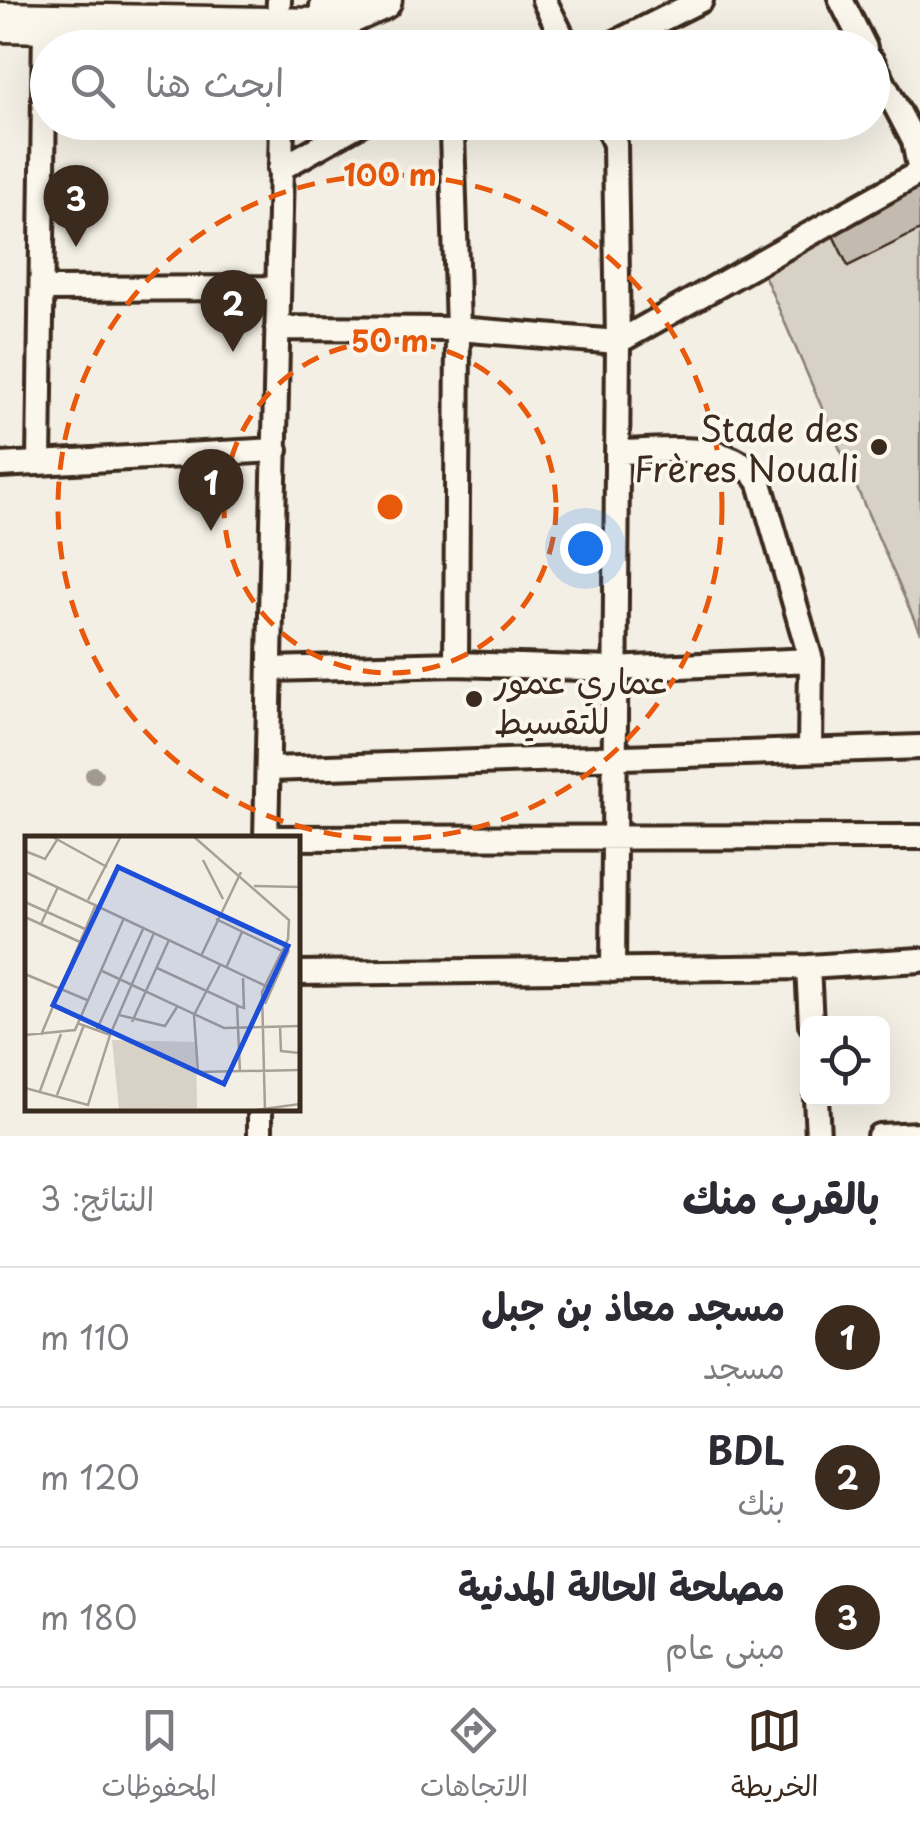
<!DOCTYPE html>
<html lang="ar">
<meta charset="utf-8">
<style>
body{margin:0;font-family:"Playpen Sans","Playpen Sans Arabic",sans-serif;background:#f7f7f7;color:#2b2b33;direction:rtl}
.controls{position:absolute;right:30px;bottom:30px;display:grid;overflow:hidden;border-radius:15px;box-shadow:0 10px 40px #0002}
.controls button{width:90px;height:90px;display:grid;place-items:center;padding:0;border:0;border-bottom:2px solid #e1e1e2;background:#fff;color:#2b2b33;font:50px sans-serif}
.you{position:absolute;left:585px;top:548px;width:35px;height:35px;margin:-25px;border:8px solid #fff;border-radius:50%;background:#1a73e8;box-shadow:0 0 0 15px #1a73e833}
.badge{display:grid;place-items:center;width:65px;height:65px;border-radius:50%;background:#3b2a1e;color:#fff;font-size:32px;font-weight:700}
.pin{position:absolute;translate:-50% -82px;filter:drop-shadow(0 2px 5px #0008)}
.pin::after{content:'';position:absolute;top:52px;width:35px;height:30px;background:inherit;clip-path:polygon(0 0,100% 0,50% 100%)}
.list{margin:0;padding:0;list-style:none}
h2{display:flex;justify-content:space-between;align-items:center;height:130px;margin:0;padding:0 40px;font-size:42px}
h2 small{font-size:32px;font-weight:400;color:#7c7c81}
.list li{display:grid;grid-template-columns:65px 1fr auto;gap:30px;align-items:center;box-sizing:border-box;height:140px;padding:0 40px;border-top:2px solid #e1e1e2}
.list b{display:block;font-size:38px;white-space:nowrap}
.list p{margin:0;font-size:32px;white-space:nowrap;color:#7c7c81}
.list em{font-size:32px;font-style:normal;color:#7c7c81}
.icon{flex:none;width:55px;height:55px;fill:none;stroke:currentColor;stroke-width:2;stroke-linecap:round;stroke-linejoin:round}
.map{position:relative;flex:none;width:920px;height:1136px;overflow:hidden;direction:ltr}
.search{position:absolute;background:#fff;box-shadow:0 10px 40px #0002;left:30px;right:30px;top:30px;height:110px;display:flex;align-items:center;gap:25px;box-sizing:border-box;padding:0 35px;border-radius:55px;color:#7c7c81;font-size:38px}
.sheet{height:550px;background:#fff}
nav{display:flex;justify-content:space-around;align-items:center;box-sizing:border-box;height:140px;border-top:2px solid #e1e1e2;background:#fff;font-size:28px;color:#7c7c81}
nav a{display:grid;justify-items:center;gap:5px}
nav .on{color:#3b2a1e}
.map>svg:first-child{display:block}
</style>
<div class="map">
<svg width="920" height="1136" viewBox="0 0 920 1136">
<rect width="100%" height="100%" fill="#f3efe4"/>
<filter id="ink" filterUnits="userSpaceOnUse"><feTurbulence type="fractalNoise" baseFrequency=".01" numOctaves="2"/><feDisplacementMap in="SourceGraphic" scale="20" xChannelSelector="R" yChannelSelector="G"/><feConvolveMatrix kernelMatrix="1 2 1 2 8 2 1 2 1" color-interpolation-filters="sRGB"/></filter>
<g filter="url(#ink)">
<!-- green -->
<path fill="#d8d1c6" stroke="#8a7e72" stroke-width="2.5" d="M920 182V633L758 261Z"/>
<!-- building -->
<path fill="#c3bbb0" stroke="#3b2a1e" stroke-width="2.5" d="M920 182V230L848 266 829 227Z"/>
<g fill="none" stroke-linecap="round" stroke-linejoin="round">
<!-- minor casing -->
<g stroke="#3b2a1e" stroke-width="30">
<path id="minor" d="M544 0 568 48
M841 0 865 48
M277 48 279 0
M307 48 319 28 323 0
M605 48 701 0
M605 122 615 144 618 342 613 970
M280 169 363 122
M43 289 278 288
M277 328 458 329 618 342 920 172 914 141 872 61
M617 452C664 452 732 438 760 483L811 660 810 750
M39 463 45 24
M0 465 276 450
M456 664 458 329 452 133 470 122
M270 669 456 664 613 669 811 660
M270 769 920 747
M266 838 282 122
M266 838 920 837
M808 967 811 1024
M298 973 808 967 920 960
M816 1098 818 1136
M260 1136V1108
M879 1136 920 1134"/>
</g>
<!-- primary casing -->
<g stroke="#3b2a1e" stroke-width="45">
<path id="primary" d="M0 22 319 28 382 0"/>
</g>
<!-- minor -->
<use href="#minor" stroke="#fbf7ec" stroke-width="22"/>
<!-- primary -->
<use href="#primary" stroke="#fbf7ec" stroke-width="38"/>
</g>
<!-- trees -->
<circle fill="#a39a8e" cx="94" cy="775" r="9"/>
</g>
<!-- distance rings -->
<g fill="none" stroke="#e8590c" stroke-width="5" stroke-dasharray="18 12">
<circle cx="390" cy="507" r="166"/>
<circle cx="390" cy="507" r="332"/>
</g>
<!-- markers -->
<g fill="#3b2a1e" stroke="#fbf7ec" stroke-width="4">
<circle cx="879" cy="447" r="10"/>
<circle cx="474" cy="699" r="10"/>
</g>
<g text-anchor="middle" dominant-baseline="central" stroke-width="8" stroke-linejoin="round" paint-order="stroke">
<!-- poi labels -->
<g font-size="35" fill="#3b2a1e" stroke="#fbf7ec" text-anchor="end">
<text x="859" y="427">Stade des<tspan x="859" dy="40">Frères Nouali</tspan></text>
<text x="494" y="679" text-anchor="start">عماري عمور<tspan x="494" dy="40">للتقسيط</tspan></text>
</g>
</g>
<!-- overview -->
<g transform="translate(25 836)">
<rect width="275" height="275" fill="#f3efe4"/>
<path d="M87 204 171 206 172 272 94 273Z" fill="#d8d1c6"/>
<path fill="none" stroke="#a9a095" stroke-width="2.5" d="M26 0 82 31M168 0 264 84 263 103 237 156 240 275M0 15 20 23 32 4M178 24 198 63M0 36 243 151M229 50 275 51M63 64 96 0M0 66 60 93M0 81 55 106M191 83 257 115M16 88 33 51M176 120 216 36M195 129 169 179 173 236 275 234M132 132 212 169 215 236M201 132 217 96M75 134 199 192 275 190M0 138 62 164M240 168 264 114M213 170 219 172 218 142M94 179 140 190 152 171M107 186 144 104M52 187 85 199 129 97M255 191 256 215 275 217M72 193 119 91M0 199 50 194 99 82M16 199 71 68M0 252 63 269 85 199M15 255 36 198M32 259 59 189M224 275 275 268"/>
<path fill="#1d4ed8" fill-opacity="0.15" stroke="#1d4ed8" stroke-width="5" d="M93 31 263 110 199 248 28 169Z"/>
<rect width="275" height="275" fill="none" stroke="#3b2a1e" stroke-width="5"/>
</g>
<circle cx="390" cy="507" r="15" fill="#e8590c" stroke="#fbf7ec" stroke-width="5"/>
<g font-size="30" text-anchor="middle" font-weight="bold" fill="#e8590c" stroke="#fbf7ec" stroke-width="8" stroke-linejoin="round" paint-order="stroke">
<text x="390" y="186">100 m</text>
<text x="390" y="352">50 m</text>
</g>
</svg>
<div class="controls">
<button><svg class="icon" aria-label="locate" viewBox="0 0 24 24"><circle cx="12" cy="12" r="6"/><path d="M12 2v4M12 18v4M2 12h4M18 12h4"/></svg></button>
</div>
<div class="you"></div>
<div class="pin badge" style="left:211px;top:531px">1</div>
<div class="pin badge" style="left:233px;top:352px">2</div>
<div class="pin badge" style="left:76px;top:247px">3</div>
<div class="search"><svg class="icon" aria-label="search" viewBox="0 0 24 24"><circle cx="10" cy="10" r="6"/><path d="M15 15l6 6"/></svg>ابحث هنا</div>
</div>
<section class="sheet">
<h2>بالقرب منك<small>النتائج: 3</small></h2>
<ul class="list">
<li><span class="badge">1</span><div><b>مسجد معاذ بن جبل</b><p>مسجد</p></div><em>110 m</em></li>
<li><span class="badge">2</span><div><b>BDL</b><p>بنك</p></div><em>120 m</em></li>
<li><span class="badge">3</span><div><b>مصلحة الحالة المدنية</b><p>مبنى عام</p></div><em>180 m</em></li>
</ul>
</section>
<nav>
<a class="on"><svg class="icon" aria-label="map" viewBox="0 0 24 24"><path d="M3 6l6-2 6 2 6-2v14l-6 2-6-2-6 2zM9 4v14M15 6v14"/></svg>الخريطة</a>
<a><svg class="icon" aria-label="directions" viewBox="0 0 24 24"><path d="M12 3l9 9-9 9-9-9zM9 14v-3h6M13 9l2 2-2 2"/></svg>الاتجاهات</a>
<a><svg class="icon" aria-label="saved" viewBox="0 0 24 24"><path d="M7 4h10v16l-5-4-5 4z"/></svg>المحفوظات</a>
</nav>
